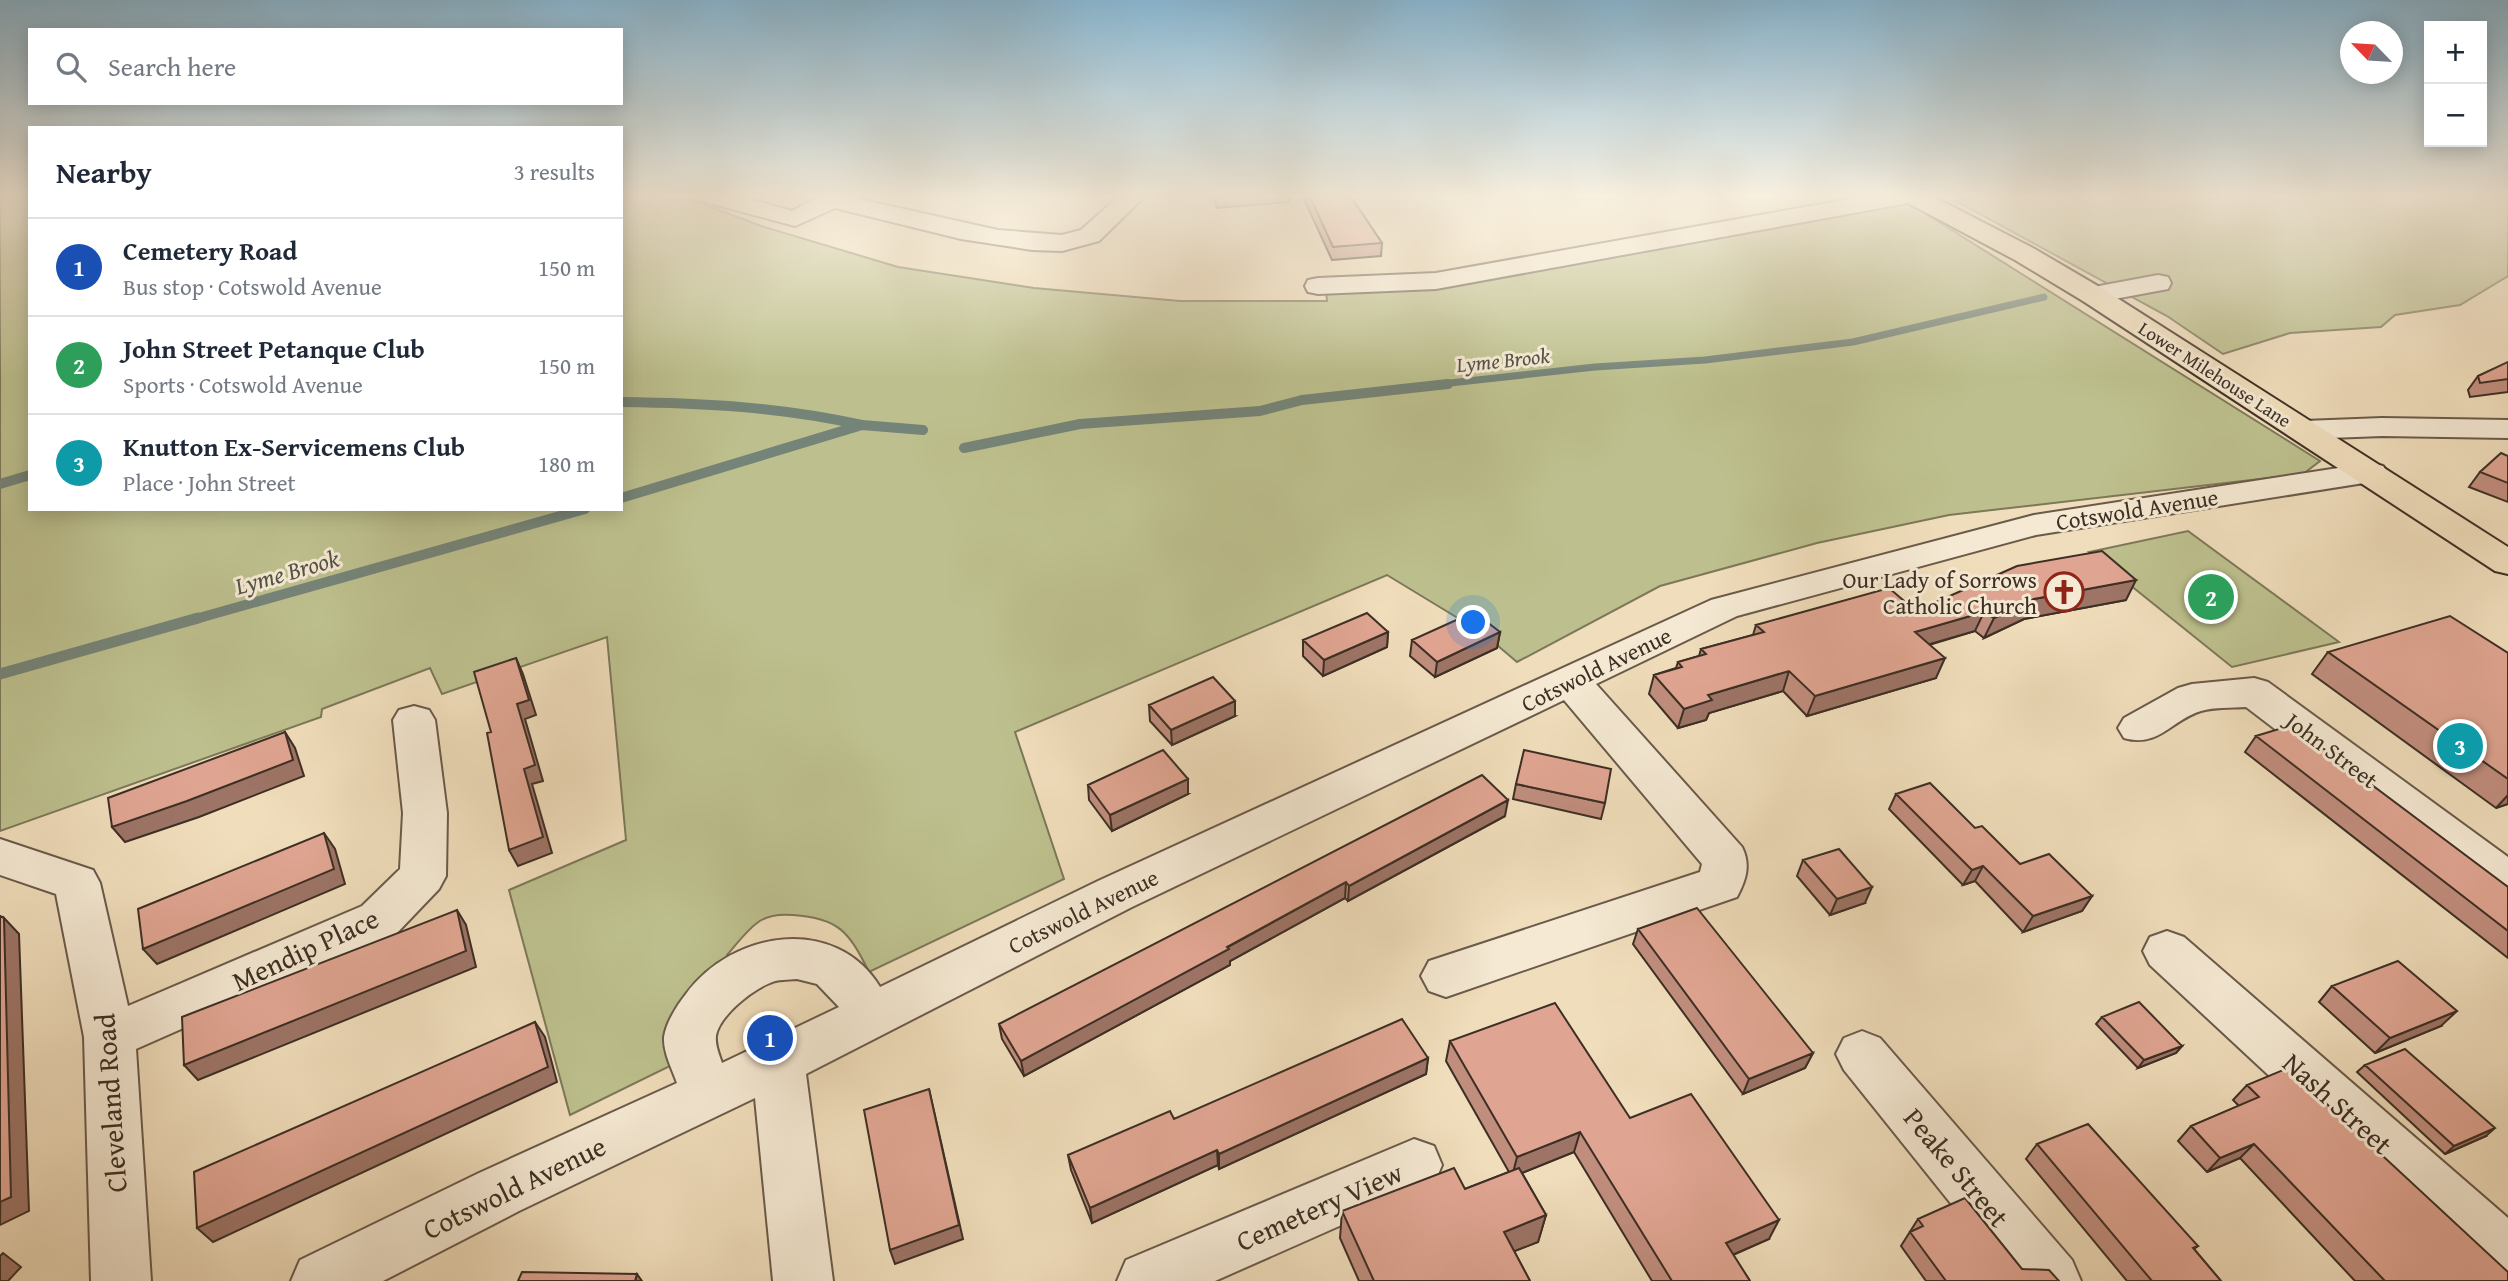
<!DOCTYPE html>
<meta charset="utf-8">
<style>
body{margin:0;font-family:"Gentium Book Plus",serif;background:#f6f6f7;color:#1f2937}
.controls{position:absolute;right:21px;top:21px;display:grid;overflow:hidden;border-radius:0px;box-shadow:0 4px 18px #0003}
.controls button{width:63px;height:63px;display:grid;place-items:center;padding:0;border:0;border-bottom:2px solid #e0e1e3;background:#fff;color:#1f2937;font:35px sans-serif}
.compass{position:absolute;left:2340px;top:21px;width:63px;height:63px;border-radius:50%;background:#fff;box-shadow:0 4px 18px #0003;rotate:295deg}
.you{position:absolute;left:1474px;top:623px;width:24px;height:24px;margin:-18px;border:5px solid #fff;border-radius:50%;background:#1a73e8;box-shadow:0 0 0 10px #1a73e833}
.badge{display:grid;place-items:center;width:46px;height:46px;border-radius:50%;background:#d93025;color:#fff;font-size:23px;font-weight:700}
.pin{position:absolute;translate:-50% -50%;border:4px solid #fff;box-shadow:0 2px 7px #0006}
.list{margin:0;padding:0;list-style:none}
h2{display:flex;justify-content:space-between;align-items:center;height:91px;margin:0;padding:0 28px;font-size:30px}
h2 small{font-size:23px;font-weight:400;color:#747a83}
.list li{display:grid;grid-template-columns:46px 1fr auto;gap:21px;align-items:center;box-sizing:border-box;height:98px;padding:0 28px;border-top:2px solid #e0e1e3}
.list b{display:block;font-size:26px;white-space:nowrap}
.list p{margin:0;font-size:23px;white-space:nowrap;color:#747a83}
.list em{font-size:23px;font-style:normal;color:#747a83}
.icon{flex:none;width:38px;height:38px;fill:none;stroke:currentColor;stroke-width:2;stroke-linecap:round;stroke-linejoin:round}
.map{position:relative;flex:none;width:2508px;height:1281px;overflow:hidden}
.search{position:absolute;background:#fff;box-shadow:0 4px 18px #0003;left:28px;top:28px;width:595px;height:77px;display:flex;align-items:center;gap:18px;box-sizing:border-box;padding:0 24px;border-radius:0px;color:#747a83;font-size:26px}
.panel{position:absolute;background:#fff;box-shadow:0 4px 18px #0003;left:28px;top:126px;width:595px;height:385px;border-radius:0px}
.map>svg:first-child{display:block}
</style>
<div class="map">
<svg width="2508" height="1281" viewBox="0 0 2508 1281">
<rect width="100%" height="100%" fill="#f0ddbb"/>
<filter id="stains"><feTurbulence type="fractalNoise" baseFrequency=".00286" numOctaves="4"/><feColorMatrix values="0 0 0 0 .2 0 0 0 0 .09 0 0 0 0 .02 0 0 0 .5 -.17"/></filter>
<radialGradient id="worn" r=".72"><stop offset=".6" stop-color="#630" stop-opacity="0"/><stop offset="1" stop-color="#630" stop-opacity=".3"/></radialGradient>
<!-- green -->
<path fill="#bdc08e" stroke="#7d7859" stroke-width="2" d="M0 197H30V509H621V197H685L761 226 898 267 1034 288 1180 301H1327L1326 291 1907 202 2320 461 2303 474 1949 515 1817 543 1660 586 1517 662 1484 634 1387 575 1015 732 1064 879 869 972C849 932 839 918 793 915 781 914 767 915 757 923 746 931 736 945 727 955L729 960 674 1064 570 1115 509 890 626 840 607 637 442 694 430 668 322 709 321 717 0 831Z
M1978 197H2508V276L2460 305 2395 315 2381 327 2290 333 2223 354 2167 316 1956 201Z
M2188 531 2339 642 2232 667 2089 552Z"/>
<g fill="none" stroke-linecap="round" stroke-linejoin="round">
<!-- stream-far2 -->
<path stroke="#758478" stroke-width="7" d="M1432 385 1595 367 1705 360 1853 342 2044 297"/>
<!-- stream-far1 -->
<path stroke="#758478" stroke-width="10" d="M621 402C704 403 781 407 862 425
M964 448 1080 424 1260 411 1302 400 1448 384
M0 484 30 475
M621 498 862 425 923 430
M192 620 585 509"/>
<!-- stream -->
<path stroke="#758478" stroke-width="11" d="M0 674 198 618"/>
<!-- minor casing -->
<g stroke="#6a5a4a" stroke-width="4">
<path id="minor" d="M702 197H743L792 211 818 197H850L998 230 1062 235 1081 230 1118 197H1144L1099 241 1062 251 1032 250 961 239 835 208 795 226 705 202Z
M1861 197H1915L1912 202 1903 204 1436 289 1318 294 1308 292 1305 286 1308 280 1318 278 1436 273Z
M2158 275 2168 277 2171 283 2168 289 2093 303 2083 301 2079 295 2083 289Z
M2382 418 2508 420V438L2382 436 2304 439 2293 437 2288 430 2293 423 2304 421Z
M2371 463 2383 466 2388 473 2383 480 2036 535 1737 616 1596 684 1742 847C1751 865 1746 880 1737 897L1446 997 1429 991 1421 976 1429 961 1700 872 1702 864 1564 700 1132 907 806 1074 833 1281H773L755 1098 519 1211 383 1281H291L300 1260 479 1173 677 1083C672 1069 663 1052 664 1037 666 1023 677 1005 686 994 732 931 835 914 880 987L1098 881 1711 600 2034 515ZM797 979 817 984 839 1007 722 1063C719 1054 715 1045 716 1036 719 1016 752 990 770 983 778 979 788 980 797 979Z
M2254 678 2268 682 2508 857V900L2492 895 2246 707C2232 708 2214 707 2201 711 2171 720 2159 748 2124 738L2118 728 2124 718 2178 688 2192 684Z
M414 706 429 710 435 720 447 813 446 876 439 889 396 934 136 1049 151 1281H91L84 1037 56 894 0 875V839L93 870 100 883 128 1006 362 906 400 869 403 813 393 720 399 710Z
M2167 931 2184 937 2508 1218V1281L2487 1278 2150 965 2143 951 2150 937Z
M1862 1031 1880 1038 2072 1260 2081 1281H2013L1844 1070 1836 1054 1844 1038Z
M1414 1139 1434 1146 1442 1165 1434 1184 1215 1281H1117L1126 1260Z"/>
</g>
<!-- major casing -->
<g stroke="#3d2f24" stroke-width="4">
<path id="major" d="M1903 197H1934L2033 248 2103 289 2508 547V574L2495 571 2083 301 2015 260 1906 202Z"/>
</g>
<!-- minor -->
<use href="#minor" fill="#f5e9d3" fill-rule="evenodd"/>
<!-- major -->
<use href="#major" fill="#f0ddbb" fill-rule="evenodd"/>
</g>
<!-- wall -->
<path fill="#c18e7e" stroke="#3d2f24" stroke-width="2" d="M1213 197H1289V202L1217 208Z
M1303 197H1351L1382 243 1381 256 1332 260Z
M2508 362V392L2470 397 2468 390 2478 376Z
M2508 456V502L2469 487 2480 472Z
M2126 600 2024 619 1984 638 1975 631 1929 645 1936 678 1807 716 1783 691 1709 713 1706 720 1678 728 1649 694 1654 675 1676 668 1678 662 1699 656 1701 649 1753 635 1756 625 1916 611Z
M1388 632 1387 647 1323 676 1303 656V640Z
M1500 632 1497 648 1435 677 1410 656 1412 640Z
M2328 652 2508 653V804L2496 808 2312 674Z
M1149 705 1235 716 1172 745 1150 721Z
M2256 736 2508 887V958L2245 752Z
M1516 784 1605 803 1601 819 1513 799Z
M1088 785 1188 794 1112 831 1089 800Z
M1896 794 2020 864 2092 896 2082 911 2023 932 1975 881 1963 885 1889 809Z
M1505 816 1348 901 1345 898 1230 961V965L1024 1076 1002 1039 999 1024Z
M1803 860 1865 903 1830 915 1797 876Z
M1638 929 1813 1053 1805 1068 1743 1094 1633 944Z
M2332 986 2441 1026 2375 1053 2319 1002Z
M2102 1017 2182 1046 2176 1053 2138 1068 2096 1024Z
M1450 1041 1630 1118 1769 1239 1733 1255 1750 1281H1652L1574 1152 1522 1173 1546 1215 1538 1242 1514 1251 1530 1281H1359L1340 1238 1342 1211 1465 1189 1509 1172 1446 1061Z
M1428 1058 1426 1074 1219 1169 1218 1165 1092 1223 1071 1170 1068 1155 1174 1119Z
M2365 1065 2486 1136 2445 1154 2357 1072Z
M2247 1085 2508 1281H2355L2240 1158 2207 1172 2178 1141 2191 1126 2239 1106 2233 1100Z
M2037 1144 2198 1246 2194 1249 2221 1281H2127L2026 1159Z
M1918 1219 2022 1269 2059 1281H1926L1901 1246Z"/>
<!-- shaded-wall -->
<path fill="#9d7466" stroke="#3d2f24" stroke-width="2" d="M2136 580 2126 600 2024 619 1984 638 1994 618 2034 599Z
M1984 612 1975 631 1906 651 1915 632Z
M1388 632 1387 647 1323 676 1324 660Z
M1500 632 1497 648 1435 677 1437 662Z
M516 658 523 674 536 715 525 719 543 781 532 784 552 853 518 866 509 850 524 769 517 704Z
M1945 658 1936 678 1807 716 1815 696Z
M1789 671 1783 691 1709 713 1706 720 1678 728 1684 709 1708 695Z
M1235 701V716L1172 745 1171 730Z
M285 732 295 748 304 776 199 817 125 842 112 827Z
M1188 779V794L1112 831 1110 815Z
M2508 795V804L2496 808Z
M1508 800 1505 816 1348 901 1349 886Z
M324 833 335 849 345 884 157 964 143 949Z
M1983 866 1975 881 1963 885 1972 870Z
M1346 882 1345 898 1230 961V965L1024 1076 1021 1061Z
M1872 887 1865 903 1830 915 1837 899Z
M2092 896 2082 911 2023 932 2033 916Z
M457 910 466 925 476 967 198 1080 184 1065Z
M4 918 19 934 29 1211 0 1225Z
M2457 1011 2441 1026 2375 1053 2390 1038Z
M535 1022 545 1037 557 1082 213 1242 197 1228Z
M2182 1046 2176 1053 2138 1068 2144 1060Z
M1813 1053 1805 1068 1743 1094 1749 1079Z
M1428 1058 1426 1074 1219 1169V1154Z
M929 1089 963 1239 895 1264 890 1250Z
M2495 1128 2486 1136 2445 1154 2454 1146Z
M1580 1132 1574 1152 1512 1177 1517 1157Z
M2254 1144 2240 1158 2207 1172 2220 1158Z
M1217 1150 1218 1165 1092 1223 1090 1208Z
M1546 1215 1538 1242 1497 1258 1504 1232Z
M1779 1220 1769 1239 1716 1262 1726 1243Z
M3 1253 21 1267 8 1281H0V1256Z
M637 1274 642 1281H635Z"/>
<!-- building -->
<path fill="#e0a592" stroke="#3d2f24" stroke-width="2" d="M1310 197H1351L1382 243 1333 247Z
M2508 362V379L2480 383 2478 376Z
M2501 453 2508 456V483L2480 472Z
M2102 551 2136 580 2034 599 1994 618 1984 612 1915 632 1945 658 1815 696 1789 671 1708 695 1712 700 1684 709 1654 675 1682 667 1678 662 1706 654 1701 649 1764 632 1756 625 1889 588 1916 611 2017 566Z
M1474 612 1500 632 1437 662 1412 640Z
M1367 613 1388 632 1324 660 1303 640Z
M2450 616 2508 653V779L2328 652Z
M516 658 529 700 517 704 535 765 524 769 543 837 509 850 487 733 491 732 474 672Z
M1213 677 1235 701 1171 730 1149 705Z
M2292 725 2508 887V931L2256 736Z
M285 732 293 760 187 801 112 827 108 798Z
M1163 750 1188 779 1110 815 1088 785Z
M1524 750 1611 769 1605 803 1516 784Z
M1482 775 1508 800 1349 886 1346 882 1227 947 1229 949 1021 1061 999 1024Z
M1930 783 1975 828 1982 826 2020 864 2049 854 2092 896 2033 916 1983 866 1972 870 1896 794Z
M324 833 334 869 143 949 138 909Z
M1839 849 1872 887 1837 899 1803 860Z
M1697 908 1813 1053 1749 1079 1638 929Z
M457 910 466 951 184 1065 182 1017Z
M0 916 4 918 11 1197 0 1202Z
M2398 961 2457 1011 2390 1038 2332 986Z
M2139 1002 2182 1046 2144 1060 2102 1017Z
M1555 1003 1630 1118 1691 1094 1779 1220 1726 1243 1750 1281H1672L1580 1132 1517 1157 1450 1041Z
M1402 1019 1428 1058 1219 1154 1217 1150 1090 1208 1068 1155 1170 1111 1174 1119Z
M535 1022 548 1067 197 1228 194 1172Z
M2405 1049 2495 1128 2454 1146 2365 1065Z
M2288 1068 2508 1272V1281H2385L2254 1144 2220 1158 2191 1126 2259 1097 2247 1085Z
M929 1089 959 1225 890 1250 864 1110Z
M2088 1124 2198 1246 2193 1248 2221 1281H2152L2037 1144Z
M1454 1168 1465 1189 1519 1168 1546 1215 1504 1232 1530 1281H1374L1342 1211Z
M1965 1198 2022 1269 2049 1270 2059 1281H1946L1910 1232 1923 1226 1918 1219Z
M522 1272 637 1274 635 1281H518Z"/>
<!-- sky -->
<linearGradient id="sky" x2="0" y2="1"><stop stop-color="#89b7d2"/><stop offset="0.52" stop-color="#f8f0e0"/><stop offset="1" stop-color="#f8f0e0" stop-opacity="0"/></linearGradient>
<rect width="2508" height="377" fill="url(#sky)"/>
<!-- icons -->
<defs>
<g id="church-ring" transform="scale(2.0125)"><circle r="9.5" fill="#f5e9d3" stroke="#8f2418" stroke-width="1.5"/><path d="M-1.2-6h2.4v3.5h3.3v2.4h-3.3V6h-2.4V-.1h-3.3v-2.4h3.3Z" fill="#8f2418"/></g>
</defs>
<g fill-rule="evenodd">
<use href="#church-ring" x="2064" y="592"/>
</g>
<g text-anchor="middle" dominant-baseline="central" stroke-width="6" stroke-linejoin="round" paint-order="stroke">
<!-- far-street labels -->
<g font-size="19" fill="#3d2f24" stroke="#f5e9d3">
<text transform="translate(2215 374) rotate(33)">Lower Milehouse Lane</text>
</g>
<!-- far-water labels -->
<g font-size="21" font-style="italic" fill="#545247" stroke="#f5e9d3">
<text transform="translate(1503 360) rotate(-6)">Lyme Brook</text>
</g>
<!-- street labels -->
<g font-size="23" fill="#3d2f24" stroke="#f5e9d3">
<text transform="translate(2137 509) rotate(-9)">Cotswold Avenue</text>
<text transform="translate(1596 669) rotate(-26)">Cotswold Avenue</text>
<text transform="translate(2332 750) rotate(37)">John Street</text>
<text transform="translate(1083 911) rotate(-26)">Cotswold Avenue</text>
</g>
<!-- poi labels -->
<g font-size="23" fill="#3d2f24" stroke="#f5e9d3" text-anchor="end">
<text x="2037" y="579">Our Lady of Sorrows<tspan x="2037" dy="26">Catholic Church</tspan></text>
</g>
<!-- water labels -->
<g font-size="24" font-style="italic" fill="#545247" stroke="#f5e9d3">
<text transform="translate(287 572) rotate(-16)">Lyme Brook</text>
</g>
<!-- near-street labels -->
<g font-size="28" fill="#3d2f24" stroke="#f5e9d3">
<text transform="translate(305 949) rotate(-25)">Mendip Place</text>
<text transform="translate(110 1103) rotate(-94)">Cleveland Road</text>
<text transform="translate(2338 1103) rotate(42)">Nash Street</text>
<text transform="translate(1957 1167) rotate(50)">Peake Street</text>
<text transform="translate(514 1187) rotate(-26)">Cotswold Avenue</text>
<text transform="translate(1319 1206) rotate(-24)">Cemetery View</text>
</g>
</g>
<rect width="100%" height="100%" filter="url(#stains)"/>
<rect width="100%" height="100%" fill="url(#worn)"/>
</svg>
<div class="controls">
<button>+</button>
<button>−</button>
</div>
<svg class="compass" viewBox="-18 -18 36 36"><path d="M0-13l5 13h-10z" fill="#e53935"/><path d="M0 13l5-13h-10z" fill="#747a83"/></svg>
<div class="you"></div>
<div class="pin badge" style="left:770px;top:1038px;background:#1a4fb4">1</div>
<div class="pin badge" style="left:2211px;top:597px;background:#2e9e5b">2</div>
<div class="pin badge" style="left:2460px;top:746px;background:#0f9aa8">3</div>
<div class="search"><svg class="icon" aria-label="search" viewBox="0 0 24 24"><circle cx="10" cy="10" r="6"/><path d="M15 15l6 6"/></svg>Search here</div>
<section class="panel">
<h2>Nearby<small>3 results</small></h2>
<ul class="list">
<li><span class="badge" style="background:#1a4fb4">1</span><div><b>Cemetery Road</b><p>Bus stop · Cotswold Avenue</p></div><em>150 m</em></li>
<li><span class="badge" style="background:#2e9e5b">2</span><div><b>John Street Petanque Club</b><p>Sports · Cotswold Avenue</p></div><em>150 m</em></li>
<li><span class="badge" style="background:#0f9aa8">3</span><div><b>Knutton Ex-Servicemens Club</b><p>Place · John Street</p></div><em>180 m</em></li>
</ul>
</section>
</div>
